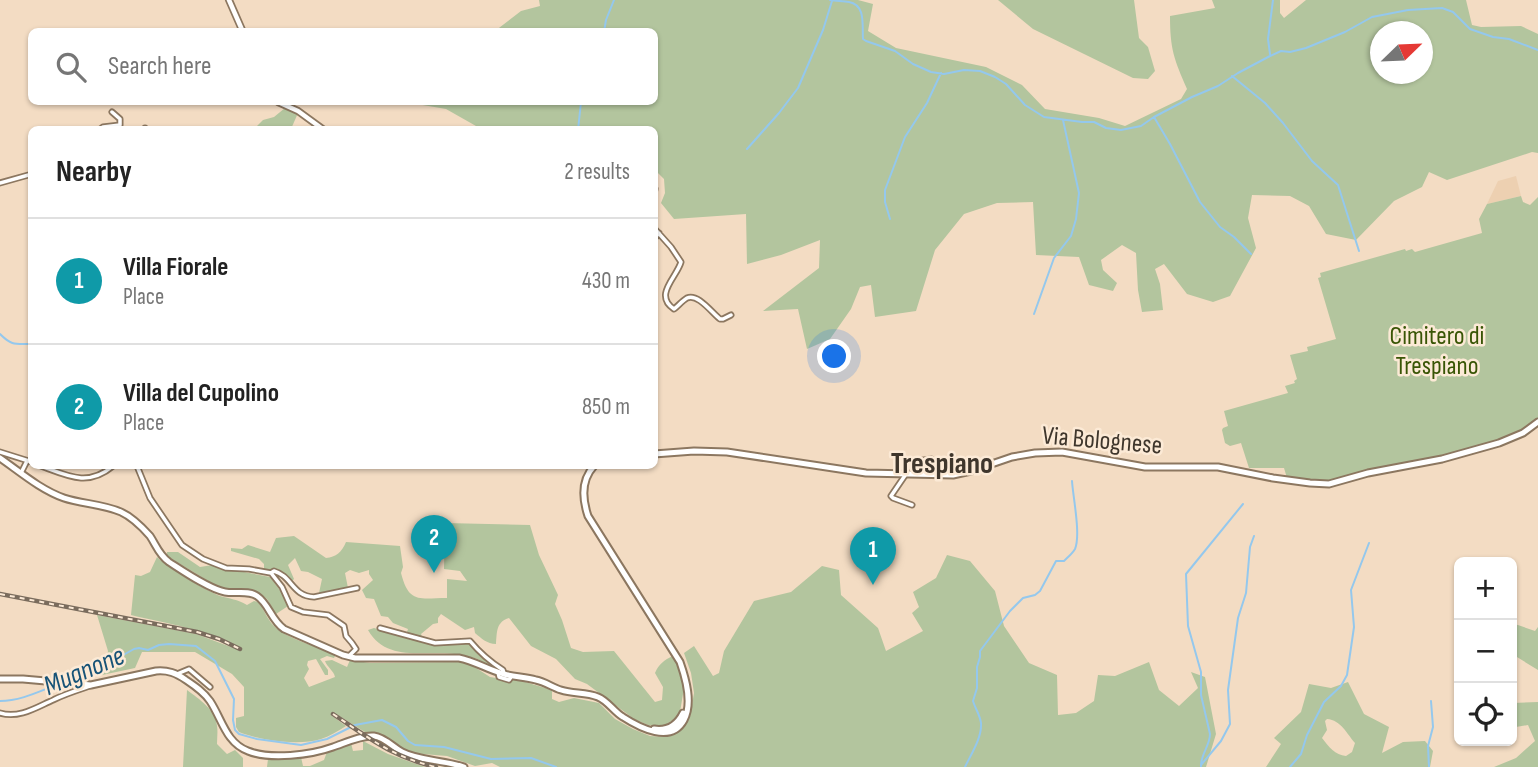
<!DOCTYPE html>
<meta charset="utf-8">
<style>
body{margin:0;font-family:"Sofia Sans Condensed",sans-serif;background:#f6f6f6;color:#222}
.controls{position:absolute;right:21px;bottom:21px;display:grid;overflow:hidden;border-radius:10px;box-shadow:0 2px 5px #0004}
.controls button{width:63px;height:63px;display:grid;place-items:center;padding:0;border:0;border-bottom:2px solid #e0e0e0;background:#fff;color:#222;font:35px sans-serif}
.compass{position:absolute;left:1370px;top:21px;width:63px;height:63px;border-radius:50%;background:#fff;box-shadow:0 2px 5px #0004;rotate:67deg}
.you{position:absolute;left:835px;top:357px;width:24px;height:24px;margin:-18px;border:5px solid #fff;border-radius:50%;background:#1a73e8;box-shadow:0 0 0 10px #1a73e833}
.badge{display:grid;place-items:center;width:46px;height:46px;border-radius:50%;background:#346f87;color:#fff;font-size:23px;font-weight:700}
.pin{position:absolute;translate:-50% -58px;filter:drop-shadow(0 2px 4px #0008)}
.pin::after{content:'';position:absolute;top:37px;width:24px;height:21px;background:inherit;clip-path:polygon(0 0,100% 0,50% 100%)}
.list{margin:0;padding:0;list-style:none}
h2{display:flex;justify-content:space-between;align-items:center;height:91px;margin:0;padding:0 28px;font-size:30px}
h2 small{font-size:23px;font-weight:400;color:#767676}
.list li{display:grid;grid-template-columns:46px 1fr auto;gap:21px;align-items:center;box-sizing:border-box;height:126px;padding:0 28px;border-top:2px solid #e0e0e0}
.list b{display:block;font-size:26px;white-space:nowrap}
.list p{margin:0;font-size:23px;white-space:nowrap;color:#767676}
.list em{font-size:23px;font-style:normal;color:#767676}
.icon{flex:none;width:38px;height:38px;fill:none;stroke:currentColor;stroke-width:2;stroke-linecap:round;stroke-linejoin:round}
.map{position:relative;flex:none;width:1538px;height:767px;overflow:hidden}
.search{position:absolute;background:#fff;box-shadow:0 2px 5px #0004;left:28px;top:28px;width:630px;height:77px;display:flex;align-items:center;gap:18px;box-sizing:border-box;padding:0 24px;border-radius:10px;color:#767676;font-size:26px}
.panel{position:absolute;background:#fff;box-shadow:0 2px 5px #0004;left:28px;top:126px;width:630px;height:343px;border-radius:10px}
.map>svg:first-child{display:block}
</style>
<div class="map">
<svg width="1538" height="767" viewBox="0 0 1538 767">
<rect width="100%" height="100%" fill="#f3dcc3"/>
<!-- built -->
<path fill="#edd0b1" d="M1516 176 1521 196 1487 204 1498 181Z"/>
<!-- green -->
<path fill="#b3c59e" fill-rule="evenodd" d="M539 0H858L873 4 868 31 896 48 986 67 1022 85 1045 109 1099 118 1125 126 1181 99 1187 89C1174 59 1170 49 1170 16L1215 8 1212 0H1280V13L1284 18 1306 0H1466L1472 25 1481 27 1521 26 1538 34V153L1532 152 1447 180 1429 172 1422 187 1394 201 1356 240 1326 234 1309 206 1290 196 1252 195 1248 218 1256 248 1230 296 1213 302 1187 294 1164 264 1155 269 1160 284 1163 310 1142 312 1138 290 1136 253 1122 245 1101 260 1103 270 1117 283 1113 291 1089 285 1079 257 1036 255 1033 202 997 203 964 214 935 250 916 311 875 317 871 285 860 287 851 309 830 339 807 349 798 309 763 311 819 268 820 240 781 255 747 264 746 214 674 219 661 203 665 193 664 179 655 170 654 130 477 129 476 126 446 109 405 102H654V32L495 31 521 11 540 6ZM1380 32H1422V74H1380Z
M998 0H1134L1139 38 1148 47 1155 71 1148 79 1133 78 1033 29Z
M285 108 298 113 291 129 251 130 255 128 263 120 274 117Z
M1521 196 1523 202 1530 205 1538 197V419L1519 432 1497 441 1427 460 1329 482 1287 478 1284 468H1249L1241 443 1230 446 1225 443 1222 430 1223 428 1228 426 1224 411 1288 393 1285 386 1295 383 1294 381 1297 379 1290 355 1308 351 1307 347 1336 339 1318 278 1321 277 1320 273 1405 249 1406 251 1412 249 1415 252 1482 233 1479 219 1487 204Z
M445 523 530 525 539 555 558 595 555 604 562 620 571 648 583 652 614 651 655 702 662 700 663 687 655 673C659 664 664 660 673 656L681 672 684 688 680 712 673 720 665 725 656 726 648 725 634 719 587 684 575 679 556 659 531 646 509 618C496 622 497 632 496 644 487 644 481 638 475 633L474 627 465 630 441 614 438 618V623L433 624 421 634 424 642C441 645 454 644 470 642L489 663 501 670C492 669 489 665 481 661 477 658 470 657 465 656 433 647 388 666 368 630L374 628 405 638 408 629 393 623 388 617 381 616 374 599 366 598 362 590 373 580 369 574V570L359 573 350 570 345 573 348 588 319 593 322 579 308 572 301 571 295 558 288 565 294 579 292 581 280 570 264 571V564L259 559 231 551V548L242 549 248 545 270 552 276 538 294 536 326 558C336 557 342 552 346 542L400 546 403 567 401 573C409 604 419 598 447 598V579L467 581 460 571 444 569Z
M167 552H178L200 567 213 565 223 568 270 577 282 593 288 606 276 614 267 599 259 593 218 587 167 556Z
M947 555 970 561 995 591 1004 626 1029 663 1057 675 1058 715 1076 713 1094 701 1098 675 1115 676 1149 662 1159 690 1179 706 1198 688 1191 672 1205 677 1216 734 1206 767H500L492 763 475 766 447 756 411 753 379 734H368L333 712 331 715 346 726C338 731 330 736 321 739 299 746 262 741 239 732L236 727V718L244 716V687L232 674 195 652H142L135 668 102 675 108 651 97 615 196 634 239 650 240 649C207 629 168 624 131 615L135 575 141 576 150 572 157 557C168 568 205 590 220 596 230 599 237 599 247 605L254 601 258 602C264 609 267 619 274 626 287 639 318 647 336 654L334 658 327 656 320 659 328 670V675H325L316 659 308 661 307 665 309 669 304 678 309 687 335 677C334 671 327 667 325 661L332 660 347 667 350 660 370 663 463 662 473 666 490 677 508 680 515 679 552 690V699L559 702 574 698 599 703 615 719 633 729 650 736 665 737 678 730 690 716 694 693 691 673 684 653 694 646 713 676 719 673 724 651 754 601 791 592 822 566 839 570 841 595 878 628 886 651 923 631 912 613 919 607 913 592 936 578Z
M1512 623 1535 631 1538 627V670L1512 654Z
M1348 682 1364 714 1389 727 1382 753 1403 742 1425 741 1433 751 1430 767H1266L1281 744 1274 738 1301 712 1309 684 1331 688ZM1327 719C1341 720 1347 734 1355 743L1352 752 1346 756C1335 755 1329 747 1322 738L1327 730 1325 721Z
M187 690C199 699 216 710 217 726 218 732 217 738 217 744L227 754 235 750 243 758V767H183Z
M1538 702V767H1494L1516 758 1535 741 1528 725 1516 727 1512 703Z
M363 741 388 754 425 767H267L268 759 301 757 303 766H310L324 760 327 752 351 743 353 751 363 750Z"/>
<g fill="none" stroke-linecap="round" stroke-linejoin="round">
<!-- stream -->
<path stroke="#94c8ed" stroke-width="2" d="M830 0C836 1 843 1 849 2 866 5 862 25 863 39L866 41 895 51 913 64 931 72 944 74 964 70 980 71 995 77 1006 84 1025 105 1044 117 1082 122H1094L1106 128 1121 130 1141 126 1154 117 1192 97 1218 86 1238 73 1270 56 1281 51 1290 52 1306 48 1345 32 1372 17 1408 10 1442 8 1453 12 1470 29 1493 37 1509 39 1538 50
M604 32 606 20 614 0
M1270 54 1268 39 1273 0
M1232 76 1265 103 1283 123 1312 161 1338 185 1359 251
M1154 117 1170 144 1200 202 1220 227 1234 237 1251 254
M578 130 581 102
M747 149 779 113 798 88 823 30 832 1
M890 219 885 202V190L905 137 927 103 941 73
M1034 314 1054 258 1071 236 1076 219 1079 193 1063 120
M0 334C12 346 15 344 32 344
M64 681 109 663 134 649 139 648 148 650 159 645 169 644 196 646 215 661 234 699 233 720 235 730 239 734 257 739 301 745 327 739 355 725 382 720 396 727 408 741 415 745 444 747 491 759 531 758 556 767
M0 701C20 701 38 692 56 685
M1201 765 1221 741 1230 724 1228 690 1238 618 1246 593 1250 547 1254 536
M965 767C971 754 982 738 981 723 980 715 975 708 973 701L977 688V667L980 657V651L1010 611 1023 598 1035 595 1040 591 1056 561H1064C1068 557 1072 554 1075 549 1081 535 1073 497 1072 481
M1201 767C1200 755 1210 746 1210 734L1201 695V672L1188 626 1186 574 1243 504
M1290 767 1301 754 1307 735 1324 702 1341 686 1347 675 1354 627 1351 590 1369 543
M1429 767 1428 746 1433 727 1431 701"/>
<!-- minor casing -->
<g stroke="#8c7760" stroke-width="7">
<path id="minor" d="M99 130 103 127 120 125V119L112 112
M145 130V128
M0 183 32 174
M654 194 655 189
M654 228 671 247 681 262C677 277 653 295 674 309 678 306 682 301 687 298 698 293 712 313 720 319H723L731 315
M654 239 659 233
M0 452 32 462
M41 466C68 476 88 487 113 466
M137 466 150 498 182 545 203 559 226 568 249 569 271 573
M21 473 27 461
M906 474 891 496 893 498 912 505
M915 474 917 461 931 459
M380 628 435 643 470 641C480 653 489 661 503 670L504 674
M349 656 356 649 352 643 346 636 344 626 328 615 303 612 291 607 282 587 271 573 274 571C292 576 292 596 314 597L357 588
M498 672 499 677 509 680 511 677
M177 674 189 669 210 687
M0 713C19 719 37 707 53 700 65 694 78 690 90 686"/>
</g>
<!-- tertiary casing -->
<g stroke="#8c7760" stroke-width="8">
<path id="tertiary" d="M229 0 243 32
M278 102 298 111 324 130"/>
</g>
<!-- primary casing -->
<g stroke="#8c7760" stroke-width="9">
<path id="primary" d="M654 454 694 451 727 452 866 473 953 475 971 471 1012 457 1035 453 1062 452 1145 467H1218L1273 478 1310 483 1329 484 1368 473 1442 459 1499 443 1523 433 1538 422
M0 458C20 472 41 490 64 498 82 504 103 504 121 512 132 517 142 527 150 536 156 545 159 555 169 562 183 571 209 589 225 592 235 594 248 590 257 596 269 604 271 620 284 629L343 655 355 658H459C475 661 488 670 504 674 514 677 525 677 536 680 545 682 552 687 561 690 573 694 586 692 598 697 608 701 614 712 623 717 640 728 671 744 684 720 693 703 686 679 680 662L588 516C582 498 581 480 594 466
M0 679H23L91 685 156 671C168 670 176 673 186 680 195 686 204 692 210 701 222 719 226 743 248 751 270 760 311 755 333 747 345 743 361 735 374 736 384 737 393 747 402 752 419 761 444 760 464 767
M654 729C667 731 677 725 683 713"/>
</g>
<!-- minor -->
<use href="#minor" stroke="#fff" stroke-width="3.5"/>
<!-- tertiary -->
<use href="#tertiary" stroke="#fff" stroke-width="4.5"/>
<!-- primary -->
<use href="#primary" stroke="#fff" stroke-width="5"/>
<!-- rail casing -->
<g stroke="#7a6c5d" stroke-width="4.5">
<path id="rail" d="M0 594 197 632 219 639 240 649
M333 714C369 738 392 757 436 767"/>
</g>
<!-- rail -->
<use href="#rail" stroke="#fcead6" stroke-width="2" stroke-dasharray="5" stroke-linecap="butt"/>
</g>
<g text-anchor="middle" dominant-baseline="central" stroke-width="5" stroke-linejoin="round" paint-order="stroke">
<!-- park labels -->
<g font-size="26" fill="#395505" stroke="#fcead6">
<text x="1437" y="336">Cimitero di<tspan x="1437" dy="30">Trespiano</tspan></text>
</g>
<!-- street labels -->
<g font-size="26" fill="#3f362c" stroke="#fcead6">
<text transform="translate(1102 441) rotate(5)">Via Bolognese</text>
</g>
<!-- water labels -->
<g font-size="28" font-style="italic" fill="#175377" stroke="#fcead6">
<text transform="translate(84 671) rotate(-23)">Mugnone</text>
</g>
<!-- quarter labels -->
<g font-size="30" font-weight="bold" fill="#3f362c" stroke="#fcead6">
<text x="942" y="464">Trespiano</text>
</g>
</g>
</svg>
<div class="controls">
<button>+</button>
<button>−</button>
<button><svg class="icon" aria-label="locate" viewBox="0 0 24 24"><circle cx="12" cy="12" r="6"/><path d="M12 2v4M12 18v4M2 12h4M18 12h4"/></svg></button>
</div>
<svg class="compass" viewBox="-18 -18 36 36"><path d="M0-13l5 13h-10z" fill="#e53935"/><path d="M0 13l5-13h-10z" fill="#767676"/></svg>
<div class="you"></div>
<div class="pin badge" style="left:873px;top:585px;background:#0f9aa8">1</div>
<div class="pin badge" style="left:434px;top:573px;background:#0f9aa8">2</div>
<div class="search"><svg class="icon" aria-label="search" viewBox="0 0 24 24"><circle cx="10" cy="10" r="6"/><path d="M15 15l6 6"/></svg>Search here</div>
<section class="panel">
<h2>Nearby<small>2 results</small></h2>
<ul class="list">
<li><span class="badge" style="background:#0f9aa8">1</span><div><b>Villa Fiorale</b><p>Place</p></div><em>430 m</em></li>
<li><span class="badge" style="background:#0f9aa8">2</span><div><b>Villa del Cupolino</b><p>Place</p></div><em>850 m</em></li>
</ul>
</section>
</div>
